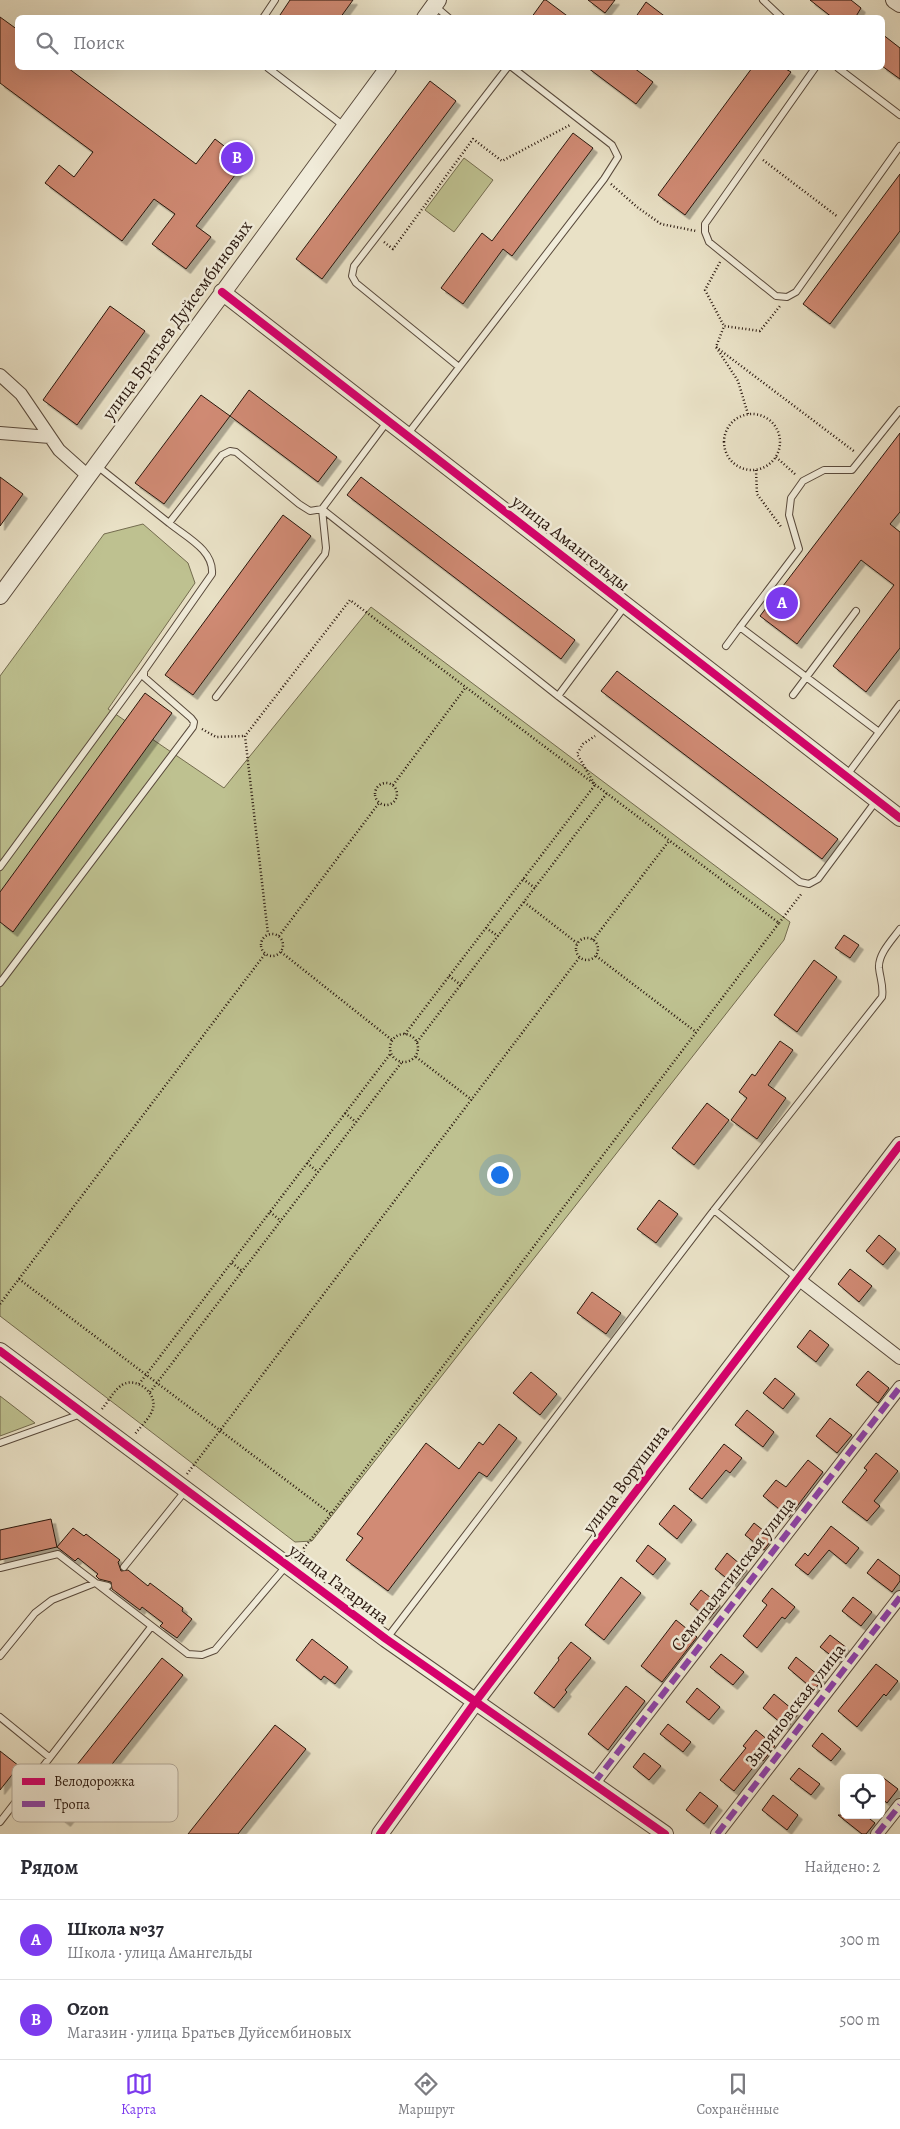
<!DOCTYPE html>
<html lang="ru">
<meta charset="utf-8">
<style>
body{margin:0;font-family:Alegreya,serif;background:#f2f2f3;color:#2b2b33}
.controls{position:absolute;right:15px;bottom:15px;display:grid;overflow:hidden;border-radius:8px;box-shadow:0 5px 20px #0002}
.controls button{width:45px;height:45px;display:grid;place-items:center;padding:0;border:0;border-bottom:1px solid #e1e1e2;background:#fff;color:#2b2b33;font:25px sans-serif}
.you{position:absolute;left:499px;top:1174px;width:18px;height:18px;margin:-12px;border:4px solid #fff;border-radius:50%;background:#1a73e8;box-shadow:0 0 0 8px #1a73e833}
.badge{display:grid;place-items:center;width:32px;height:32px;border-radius:50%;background:#7c3aed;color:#fff;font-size:16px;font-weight:700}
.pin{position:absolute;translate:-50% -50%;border:2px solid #fff;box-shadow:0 1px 5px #0006}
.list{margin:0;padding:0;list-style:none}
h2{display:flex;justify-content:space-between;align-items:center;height:65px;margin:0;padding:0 20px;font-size:21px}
h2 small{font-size:16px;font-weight:400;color:#7c7c81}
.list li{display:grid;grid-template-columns:32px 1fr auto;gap:15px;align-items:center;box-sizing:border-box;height:80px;padding:0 20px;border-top:1px solid #e1e1e2}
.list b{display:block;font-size:19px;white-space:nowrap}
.list p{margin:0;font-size:16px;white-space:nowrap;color:#7c7c81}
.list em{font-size:16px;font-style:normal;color:#7c7c81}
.icon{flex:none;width:28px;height:28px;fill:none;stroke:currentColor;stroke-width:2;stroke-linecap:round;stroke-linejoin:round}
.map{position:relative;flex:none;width:900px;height:1834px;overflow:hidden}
.search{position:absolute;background:#fff;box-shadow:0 5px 20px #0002;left:15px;right:15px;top:15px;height:55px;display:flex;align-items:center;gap:12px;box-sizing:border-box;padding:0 18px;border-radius:8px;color:#7c7c81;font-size:19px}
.sheet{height:225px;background:#fff}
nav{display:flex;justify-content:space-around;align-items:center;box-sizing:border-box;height:70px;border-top:1px solid #e1e1e2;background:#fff;font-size:14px;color:#7c7c81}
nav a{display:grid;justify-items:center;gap:2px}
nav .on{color:#7c3aed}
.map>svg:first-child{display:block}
</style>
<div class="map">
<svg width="900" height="1834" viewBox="0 0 900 1834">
<defs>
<filter id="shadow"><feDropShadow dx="4.5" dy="4.5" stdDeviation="0" flood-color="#0004"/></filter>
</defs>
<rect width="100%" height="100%" fill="#e9e1c6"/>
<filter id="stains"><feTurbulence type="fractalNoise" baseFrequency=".004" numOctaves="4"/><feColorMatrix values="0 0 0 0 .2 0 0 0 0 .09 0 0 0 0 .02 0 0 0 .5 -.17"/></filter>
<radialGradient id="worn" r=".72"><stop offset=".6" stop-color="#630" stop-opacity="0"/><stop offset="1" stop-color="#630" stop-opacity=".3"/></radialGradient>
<!-- green -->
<path fill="#bec190" stroke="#746c4f" d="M464 158 493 180 454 232 425 210Z
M143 524 188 563 195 583 108 709 224 788 371 607 790 922 784 940 312 1541 295 1542 0 1316V676L104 534Z
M0 1396 35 1423 0 1436Z"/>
<!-- building -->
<path fill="#d18b74" stroke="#29170e" filter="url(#shadow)" d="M290 0H353L340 18H278Z
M544 0H546L570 18H531Z
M588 0H615L605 13Z
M810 0H851L861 8 855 18H833Z
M646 2 667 18H635Z
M0 17 18 30V68H68L196 164 215 139 245 162 196 226 211 237 186 269 152 244 175 214 154 199 122 241 45 183 59 165 74 177 93 152 0 83Z
M882 34 900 48V79L882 66Z
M588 68H634L653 82 636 104Z
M752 68H784L791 72 685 215 658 195Z
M430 81 456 101 322 279 296 259Z
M573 133 593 148 512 256 503 249 463 304 441 288 482 233 492 241Z
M900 174V231L830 324 803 304Z
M110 306 145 331 77 425 43 400Z
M249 390 337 457 318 482 230 416Z
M201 395 230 416 164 504 135 483Z
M900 433V512L890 524 900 532V648L866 692 833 666 894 585 861 560 797 644 760 616Z
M0 477 23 494 0 526Z
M361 477 575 640 561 659 347 495Z
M283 515 311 536 193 695 165 675Z
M617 671 838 839 822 859 601 691Z
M145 693 172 713 13 932 0 922V892Z
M844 935 859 945 850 958 835 948Z
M814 960 837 977 797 1032 774 1015Z
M780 1041 793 1050 768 1085 786 1098 757 1139 731 1120 747 1098 739 1092 752 1074 755 1076Z
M707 1103 729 1120 694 1165 672 1148Z
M659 1200 678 1214 656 1243 637 1229Z
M879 1235 896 1249 883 1265 866 1251Z
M850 1269 872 1286 859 1302 838 1284Z
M592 1292 621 1313 606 1334 577 1313Z
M810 1330 829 1345 816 1362 797 1347Z
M868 1371 889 1388 878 1403 856 1385Z
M531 1372 557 1394 540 1415 513 1393Z
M775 1378 795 1394 783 1409 763 1393Z
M747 1410 774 1432 763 1447 735 1425Z
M830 1418 852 1435 837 1453 816 1436Z
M499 1424 517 1438 487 1477 479 1472 388 1591 346 1560 363 1538 357 1534 426 1443 459 1469 479 1442 483 1445Z
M724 1444 742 1458 730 1473 726 1470 702 1499 689 1489Z
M876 1453 898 1471 874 1501 880 1506 867 1521 842 1502 867 1470 864 1468Z
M808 1460 823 1472 789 1517 763 1496 776 1480 786 1487Z
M674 1505 692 1520 677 1539 659 1524Z
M51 1519 57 1547 0 1560V1530Z
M754 1523 773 1538 764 1550 745 1535Z
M831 1526 859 1548 846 1564 829 1550 808 1575 795 1565 805 1553 808 1556Z
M73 1528 84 1536 86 1534 120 1560 118 1562 121 1571 128 1570 148 1586 150 1583 183 1608 182 1611 192 1619 177 1638 160 1626 163 1623 142 1607 140 1610 112 1589 111 1582 99 1579 96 1576 98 1574 78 1558 75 1561 57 1547Z
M648 1545 666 1559 653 1575 636 1561Z
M727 1553 747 1570 735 1585 715 1569Z
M878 1559 900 1576V1581L892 1592 867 1573Z
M621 1577 641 1593 604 1640 585 1625Z
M772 1588 795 1607 785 1619 782 1617 757 1648 743 1636 767 1605 762 1601Z
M701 1590 720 1605 709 1619 690 1604Z
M853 1597 872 1612 861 1626 842 1611Z
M676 1620 697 1637 662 1682 641 1666Z
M830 1635 847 1648 837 1660 820 1647Z
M312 1639 348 1667 335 1684 324 1676 321 1680 296 1660Z
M571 1642 591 1658 565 1690 567 1692 554 1708 534 1693 559 1660 558 1658Z
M721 1654 744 1672 733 1685 710 1667Z
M796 1657 823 1679 814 1690 788 1668Z
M162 1658 183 1675 66 1822 45 1805Z
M876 1664 898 1681 886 1696 884 1694 857 1727 838 1711Z
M626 1686 645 1701 608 1750 588 1734Z
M697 1688 720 1707 709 1720 686 1702Z
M774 1694 798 1714 787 1728 763 1708Z
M668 1724 691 1742 683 1752 660 1734Z
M275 1725 306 1749 238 1834H188Z
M756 1730 775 1746 763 1761 760 1759 734 1791 720 1780 746 1748 743 1746Z
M822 1733 841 1749 831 1761 812 1746Z
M0 1751 19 1766 0 1790Z
M644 1753 661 1766 649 1780 633 1767Z
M799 1768 820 1784 811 1795 790 1779Z
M881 1776 898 1789 887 1803 881 1798Z
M700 1792 718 1806 704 1824 686 1810Z
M773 1795 798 1815 787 1830 762 1810Z
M838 1815H865L875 1823 866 1834H862Z"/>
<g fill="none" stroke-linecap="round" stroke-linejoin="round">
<!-- service casing -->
<g stroke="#594a3c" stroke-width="8">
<path id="service" d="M763 0 782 18
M435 6 449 18
M263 18 275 0
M268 68 344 126
M815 68 705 224V232L709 242 776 296 787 297 796 292 900 146
M838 68 900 115
M459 367 356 283 352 276 354 266 507 68
M387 422 322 509 558 696 800 882 809 884 818 879 876 801
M407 435 604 179 618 157 612 145 513 68
M96 465 169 523 222 455 230 451 236 452 299 504 310 511 322 509 326 548 325 554 216 697
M726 646 740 627
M793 695 856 611
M558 696 625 606
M879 732 740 627 799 549 789 515 791 498 803 481 824 470H852L900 410
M847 775 900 704
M0 867 144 671
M0 983 193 727 194 722 191 718 144 677V671L212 574C214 550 186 537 169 523
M714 1210 797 1278
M0 1443 81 1414
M124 1567 186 1490
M0 1568 58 1554 188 1654 202 1655 215 1650 287 1565
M387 1638 714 1210 882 997C884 987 880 978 879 968 878 954 892 940 900 929
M0 1656 35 1613 52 1600 95 1583 108 1586
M0 1717 49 1757
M0 1822 151 1627"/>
</g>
<!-- minor casing -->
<g stroke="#594a3c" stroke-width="14">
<path id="minor" d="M0 375 21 394 59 450 87 475
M0 433 50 437
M797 1278 900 1358
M594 1783 900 1387
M717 1834 900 1597
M877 1834 900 1805"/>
</g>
<!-- tertiary casing -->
<g stroke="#594a3c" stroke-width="18">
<path id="tertiary" d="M894 0 900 4
M425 18 438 0
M222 292 900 818
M0 596 388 68
M0 1351 386 1639 665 1834
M380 1834 476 1701 900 1145"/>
</g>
<!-- path -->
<path stroke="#29170e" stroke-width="2.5" stroke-dasharray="1 2.5" stroke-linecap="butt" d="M763 160 838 217
M611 184 637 207 661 224 696 231
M384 242 393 249 473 139 502 161 570 125
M720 262 705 290 724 326
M716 347 855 452
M748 414 738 381 716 347 724 326 760 331 780 306
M724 442a28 28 0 1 1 56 0a28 28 0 1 1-56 0Z
M776 457 796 475
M756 470 757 494 782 528
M202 729 216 737 245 736
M375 794a11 11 0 1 1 22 0a11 11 0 1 1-22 0Z
M393 785 466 687
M523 879 535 888
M524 902 577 943
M779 923 802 893
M486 928 498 936
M261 945a11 11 0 1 1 22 0a11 11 0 1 1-22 0Z
M279 936 379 803
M576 949a11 11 0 1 1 22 0a11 11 0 1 1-22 0Z
M593 940 669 841
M281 952 392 1040
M596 956 696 1032
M449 976 461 985
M390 1048a14 14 0 1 1 28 0a14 14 0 1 1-28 0Z
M405 1034 595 785 577 754 583 744 595 736
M417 1042 607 793
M416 1057 472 1100
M345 1113 356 1122
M307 1163 318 1172
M270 1212 281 1221
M232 1263 242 1271
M19 1279 331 1514 779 923 350 600 245 736 268 934
M0 1304 265 954
M139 1384 391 1053
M150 1392 402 1062
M102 1409C108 1402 114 1390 122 1385 136 1376 157 1393 153 1408 151 1417 141 1426 135 1434
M187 1474 579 958
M303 1559 304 1548 331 1514"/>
<!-- service -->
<use href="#service" stroke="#f1ecda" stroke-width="6"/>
<!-- minor -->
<use href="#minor" stroke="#f1ecda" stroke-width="12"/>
<!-- tertiary -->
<use href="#tertiary" stroke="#f1ecda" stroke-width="16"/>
<!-- quiet -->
<path stroke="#8e44ad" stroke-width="6" stroke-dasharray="12 6" stroke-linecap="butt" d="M594 1783 900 1387
M717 1834 900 1597
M877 1834 900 1805"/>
<!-- cycleway casing -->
<g stroke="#f1ecda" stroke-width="11">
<path id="cycleway" d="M222 292 900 818
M0 1351 386 1639 665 1834
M380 1834 476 1701 900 1145"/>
</g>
<!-- cycleway -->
<use href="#cycleway" stroke="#d6006c" stroke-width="8"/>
</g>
<g text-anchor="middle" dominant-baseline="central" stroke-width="5" stroke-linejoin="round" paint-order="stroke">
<!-- street labels -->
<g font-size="18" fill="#29170e" stroke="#f1ecda">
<text transform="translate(177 320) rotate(-54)">улица Братьев Дуйсембиновых</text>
<text transform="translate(571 543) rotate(38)">улица Амангельды</text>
<text transform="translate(626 1479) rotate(-53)">улица Ворушина</text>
<text transform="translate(733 1574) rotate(-52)">Семипалатинская улица</text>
<text transform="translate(339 1584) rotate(37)">улица Гагарина</text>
<text transform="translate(795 1705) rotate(-52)">Зыряновская улица</text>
</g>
</g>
<!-- legend -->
<rect x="12" y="1764" width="166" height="58" rx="8" fill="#f1ecda" stroke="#b5ac9d" stroke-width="1"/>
<rect x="22" y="1778" width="23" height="7" fill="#d6006c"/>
<rect x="22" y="1801" width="23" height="6" fill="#8e44ad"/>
<g font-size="14" fill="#29170e">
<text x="54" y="1786">Велодорожка</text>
<text x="54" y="1809">Тропа</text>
</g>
<rect width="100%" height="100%" filter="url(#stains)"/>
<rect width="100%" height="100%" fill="url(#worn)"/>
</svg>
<div class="controls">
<button><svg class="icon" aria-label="locate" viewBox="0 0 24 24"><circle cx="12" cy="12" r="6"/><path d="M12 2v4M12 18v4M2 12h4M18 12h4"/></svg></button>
</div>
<div class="you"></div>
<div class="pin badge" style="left:782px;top:603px">A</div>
<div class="pin badge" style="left:237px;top:158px">B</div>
<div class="search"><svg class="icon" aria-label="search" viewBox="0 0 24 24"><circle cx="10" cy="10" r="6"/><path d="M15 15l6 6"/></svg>Поиск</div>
</div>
<section class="sheet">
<h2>Рядом<small>Найдено: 2</small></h2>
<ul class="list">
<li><span class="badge">A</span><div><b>Школа №37</b><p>Школа · улица Амангельды</p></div><em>300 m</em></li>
<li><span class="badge">B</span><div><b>Ozon</b><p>Магазин · улица Братьев Дуйсембиновых</p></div><em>500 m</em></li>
</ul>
</section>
<nav>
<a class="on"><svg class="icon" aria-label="map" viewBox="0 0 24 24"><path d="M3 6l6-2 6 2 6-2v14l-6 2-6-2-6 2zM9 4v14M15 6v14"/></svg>Карта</a>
<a><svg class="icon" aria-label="directions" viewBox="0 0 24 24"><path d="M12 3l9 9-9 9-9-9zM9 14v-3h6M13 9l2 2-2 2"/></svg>Маршрут</a>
<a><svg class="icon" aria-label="saved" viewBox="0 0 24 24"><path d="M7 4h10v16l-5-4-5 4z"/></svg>Сохранённые</a>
</nav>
